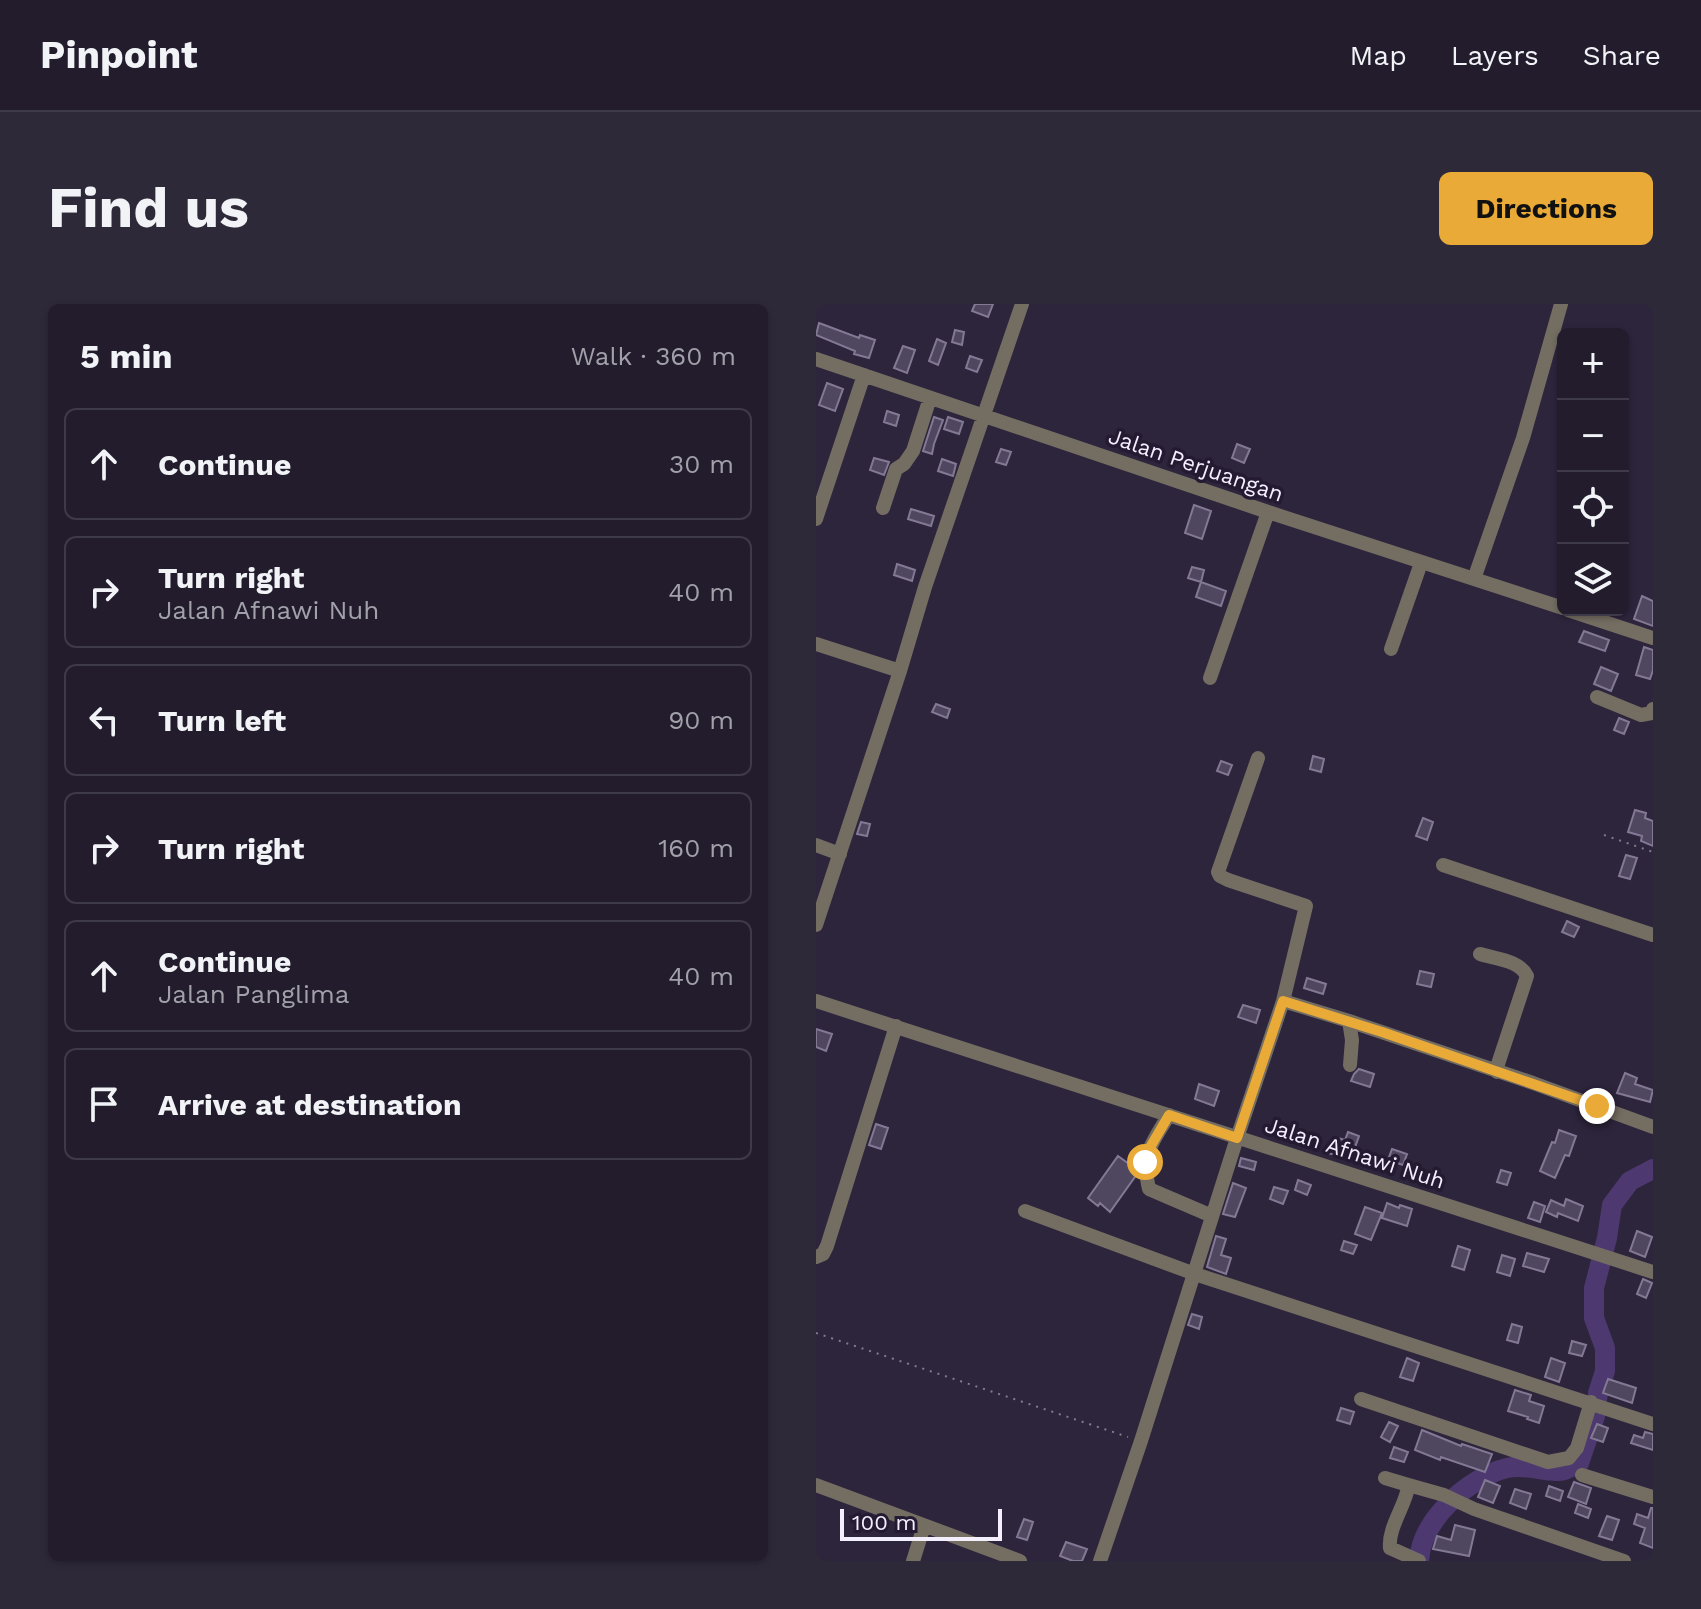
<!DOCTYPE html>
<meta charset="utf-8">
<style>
body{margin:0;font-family:"Work Sans",sans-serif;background:#2e2939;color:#f1f3f6}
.controls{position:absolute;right:24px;top:24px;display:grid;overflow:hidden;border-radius:12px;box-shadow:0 2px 6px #0004}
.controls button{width:72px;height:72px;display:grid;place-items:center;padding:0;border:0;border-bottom:2px solid #3f3a49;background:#221c2d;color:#f1f3f6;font:40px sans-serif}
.scale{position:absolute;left:24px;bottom:20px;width:162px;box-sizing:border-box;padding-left:8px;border:4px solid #f4efff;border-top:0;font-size:22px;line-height:28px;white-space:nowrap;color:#f4efff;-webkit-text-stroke:6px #241b32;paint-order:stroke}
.stop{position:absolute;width:24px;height:24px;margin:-18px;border:6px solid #e9aa38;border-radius:50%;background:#fff}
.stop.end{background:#e9aa38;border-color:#fff;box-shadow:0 2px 8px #0008}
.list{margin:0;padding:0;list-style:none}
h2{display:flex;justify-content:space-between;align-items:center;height:104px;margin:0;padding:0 32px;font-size:34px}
h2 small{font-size:26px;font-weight:400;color:#a2a1aa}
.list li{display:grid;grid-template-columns:52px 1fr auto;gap:24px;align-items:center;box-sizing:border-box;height:112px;margin:0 16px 16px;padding:0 16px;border:2px solid #3f3a49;border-radius:12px}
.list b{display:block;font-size:30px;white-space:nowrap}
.list p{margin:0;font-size:26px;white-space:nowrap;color:#a2a1aa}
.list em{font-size:26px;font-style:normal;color:#a2a1aa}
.icon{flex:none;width:44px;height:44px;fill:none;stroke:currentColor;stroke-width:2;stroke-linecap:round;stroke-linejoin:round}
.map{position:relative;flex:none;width:837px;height:1257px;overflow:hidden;border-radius:12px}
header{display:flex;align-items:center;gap:48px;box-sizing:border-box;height:112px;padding:0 40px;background:#221c2d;border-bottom:2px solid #3f3a49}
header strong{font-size:38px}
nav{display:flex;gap:44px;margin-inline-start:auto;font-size:28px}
.intro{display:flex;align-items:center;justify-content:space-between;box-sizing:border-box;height:192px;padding:0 48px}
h1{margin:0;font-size:56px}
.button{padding:20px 36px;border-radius:12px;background:#e9aa38;color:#111;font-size:28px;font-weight:700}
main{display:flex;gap:48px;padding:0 48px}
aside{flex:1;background:#221c2d;border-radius:12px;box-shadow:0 2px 6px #0004}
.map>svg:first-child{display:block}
</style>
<header>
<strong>Pinpoint</strong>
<nav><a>Map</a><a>Layers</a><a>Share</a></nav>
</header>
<div class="intro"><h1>Find us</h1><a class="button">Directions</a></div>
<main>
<aside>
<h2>5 min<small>Walk · 360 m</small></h2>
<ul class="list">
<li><svg class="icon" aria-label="ahead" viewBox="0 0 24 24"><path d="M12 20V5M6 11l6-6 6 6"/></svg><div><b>Continue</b></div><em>30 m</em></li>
<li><svg class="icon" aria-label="right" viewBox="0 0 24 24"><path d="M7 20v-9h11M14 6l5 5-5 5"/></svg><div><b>Turn right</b><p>Jalan Afnawi Nuh</p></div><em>40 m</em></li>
<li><svg class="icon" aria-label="left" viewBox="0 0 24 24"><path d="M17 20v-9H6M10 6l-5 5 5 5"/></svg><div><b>Turn left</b></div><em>90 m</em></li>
<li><svg class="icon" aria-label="right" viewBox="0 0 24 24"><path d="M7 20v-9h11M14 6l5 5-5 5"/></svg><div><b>Turn right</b></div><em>160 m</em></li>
<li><svg class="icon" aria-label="ahead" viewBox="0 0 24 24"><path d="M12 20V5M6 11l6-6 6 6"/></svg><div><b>Continue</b><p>Jalan Panglima</p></div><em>40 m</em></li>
<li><svg class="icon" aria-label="arrive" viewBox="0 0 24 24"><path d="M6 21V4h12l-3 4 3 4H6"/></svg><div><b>Arrive at destination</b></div></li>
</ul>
</aside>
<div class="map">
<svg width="837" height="1257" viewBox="0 0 837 1257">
<rect width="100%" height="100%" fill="#2d253c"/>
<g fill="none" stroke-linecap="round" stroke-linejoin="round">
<!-- river -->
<path stroke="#4d386f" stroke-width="20" d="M603 1257C605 1216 653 1173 691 1164 709 1160 724 1167 740 1167 748 1168 756 1162 763 1159L779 1112 782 1089 789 1067V1044L778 1014V984L791 934 796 901 814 877 837 865"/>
</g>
<!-- building -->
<path fill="#4f4660" stroke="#837995" stroke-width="2" d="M159 0H177L172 13 156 7Z
M3 19 43 34 44 31 59 36 53 54 38 50 39 47 0 31Z
M139 26 148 28 146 41 136 38Z
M121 35 130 39 122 61 113 57Z
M87 42 99 46 91 69 78 64Z
M154 52 166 56 161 68 150 64Z
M11 79 27 85 19 107 3 101Z
M71 107 83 111 80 122 68 118Z
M118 113 127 116 118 140 116 150 107 147Z
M132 113 147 118 143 130 128 125Z
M421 140 434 145 428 159 416 154Z
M185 145 195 148 190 161 180 158Z
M58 154 73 158 68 171 54 166Z
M126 155 140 160 137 172 122 167Z
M378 201 395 207 386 235 369 229Z
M95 205 118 212 115 222 92 215Z
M81 260 99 266 96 277 78 271Z
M376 263 388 266 385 278 372 274Z
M385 278 410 287 405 302 380 293Z
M826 292 837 297V322L818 315Z
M768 327 793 336 789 347 763 338Z
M828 343 837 346V366L834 375 820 371Z
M785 363 802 370 795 387 778 380Z
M120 400 134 405 131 414 116 408Z
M803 414 813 418 808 430 798 426Z
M497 452 508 455 505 468 494 465Z
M405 457 416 461 412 471 401 467Z
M819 506 830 509 829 514 837 517V542L825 537 826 532 812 528Z
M607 514 617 518 611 536 600 532Z
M45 518 54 520 51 532 41 530Z
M810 551 821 554 814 575 803 572Z
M751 617 763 623 758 633 746 628Z
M604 667 618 670 615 683 601 680Z
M491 674 510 680 507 690 488 684Z
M427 701 444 706 440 719 422 713Z
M0 725 16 730 10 747 0 743Z
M543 765 558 770 554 783 535 777 538 770Z
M809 769 821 774 819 780 837 786 834 798 801 789Z
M383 780 403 787 398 802 379 795Z
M60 820 72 824 65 845 53 841Z
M743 826 760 832 753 852 749 851 739 874 724 867 736 838 739 839Z
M532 828 543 832 535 855 512 849 518 833 529 836Z
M576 845 591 850 587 861 572 856Z
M302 852 320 865 321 870 294 908 284 899 282 902 272 894Z
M425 854 440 858 438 866 423 862Z
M685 866 695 869 691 881 681 878Z
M482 876 495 881 491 891 479 886Z
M417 879 430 884 419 913 407 910Z
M458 883 472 887 467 900 454 895Z
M750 895 767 902 762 917 742 909 741 913 730 908 735 896 748 902Z
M718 898 729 902 724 918 712 914Z
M571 899 583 904 584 901 596 905 591 922 566 914Z
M549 903 566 909 555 936 539 930Z
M821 927 836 933 829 953 814 947Z
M400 932 410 935 405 951 415 954 410 970 391 963Z
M528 937 541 941 537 950 525 946Z
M642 942 654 946 648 966 636 962Z
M711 949 733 955 728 968 707 962Z
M686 951 699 955 694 972 681 968Z
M827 975 836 979 830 994 821 990Z
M376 1010 386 1013 383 1025 372 1021Z
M696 1020 706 1023 702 1039 691 1036Z
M756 1037 770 1041 766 1052 753 1049Z
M591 1054 603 1059 597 1077 584 1073Z
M735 1054 749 1059 743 1078 729 1073Z
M792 1075 820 1084 816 1099 787 1089Z
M699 1086 715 1091 713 1097 728 1102 723 1119 711 1115 712 1113 692 1107Z
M525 1104 538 1108 534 1120 521 1116Z
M573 1118 582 1122 574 1138 565 1133Z
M781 1120 792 1124 787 1138 775 1134Z
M606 1126 645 1142 646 1140 676 1150 669 1168 625 1153 624 1156 599 1146Z
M829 1128 837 1130V1146L815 1139 818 1131 827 1134Z
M578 1143 592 1148 588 1158 574 1154Z
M669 1176 684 1182 677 1199 662 1193Z
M758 1178 775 1184 770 1200 752 1193Z
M733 1182 747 1187 744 1197 730 1192Z
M699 1185 715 1190 710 1205 694 1199Z
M762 1200 775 1205 772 1214 759 1209Z
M835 1204H837V1244L824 1239 829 1224 818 1220 821 1210 832 1214Z
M791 1212 803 1216 796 1236 783 1232Z
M208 1215 217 1218 211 1236 201 1233Z
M639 1221 659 1226 653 1252 617 1245 621 1232 635 1236Z
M250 1238 271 1245 266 1257H257L244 1252Z"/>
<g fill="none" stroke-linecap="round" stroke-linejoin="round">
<!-- path -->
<path stroke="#837c90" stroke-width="2" stroke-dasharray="2 6" stroke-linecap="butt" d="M788 531 837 548
M0 1029 312 1133"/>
<!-- minor -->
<path stroke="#746d62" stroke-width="14" d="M0 55 452 208 747 304
M67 204 80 165 88 160 97 147 114 94
M0 215 48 71
M658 275 707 134 745 0
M752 306 837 334
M0 340 84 367
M575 345 605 259
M394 374 452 208
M781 393 825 411 836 409 837 405
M0 541 24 550
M627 561 837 631
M0 621 84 367 109 283 206 0
M664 650C680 655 703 656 711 672L682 760 681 768
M0 697 837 968
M467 697 533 717 717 779 837 823
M533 717 536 736 534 761
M353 811C335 840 325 851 333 885L396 912
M209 907 379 970 837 1120
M0 953 7 950 11 942 80 722
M545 1095 732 1158 753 1154 761 1144 775 1098
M766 1171 837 1193
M569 1174 589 1180 592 1184C588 1204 572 1224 574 1244L603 1257
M589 1180 628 1191 658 1205 808 1257
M0 1181 204 1257
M97 1257 108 1222
M284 1257 325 1137 421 834 467 697 490 602 412 576 404 572 402 568 442 454"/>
</g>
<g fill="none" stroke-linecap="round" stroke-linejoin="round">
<!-- route -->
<path stroke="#e9aa38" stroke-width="10" d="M329 858 332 847 353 811 421 834 467 697 566 728 781 802"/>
</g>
<g text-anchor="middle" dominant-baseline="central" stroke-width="7" stroke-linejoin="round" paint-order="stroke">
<!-- street labels -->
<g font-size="22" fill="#f4efff" stroke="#241b32">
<text transform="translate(380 161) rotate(19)">Jalan Perjuangan</text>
<text transform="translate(539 849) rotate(18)">Jalan Afnawi Nuh</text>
</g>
</g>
</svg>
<div class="controls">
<button>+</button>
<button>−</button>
<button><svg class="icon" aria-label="locate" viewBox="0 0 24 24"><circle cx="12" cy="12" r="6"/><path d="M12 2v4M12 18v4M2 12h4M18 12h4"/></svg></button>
<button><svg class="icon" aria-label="layers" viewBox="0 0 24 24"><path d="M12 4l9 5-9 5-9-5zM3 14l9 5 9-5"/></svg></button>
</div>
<div class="scale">100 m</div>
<div class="stop" style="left:329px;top:858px"></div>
<div class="stop end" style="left:781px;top:802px"></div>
</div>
</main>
